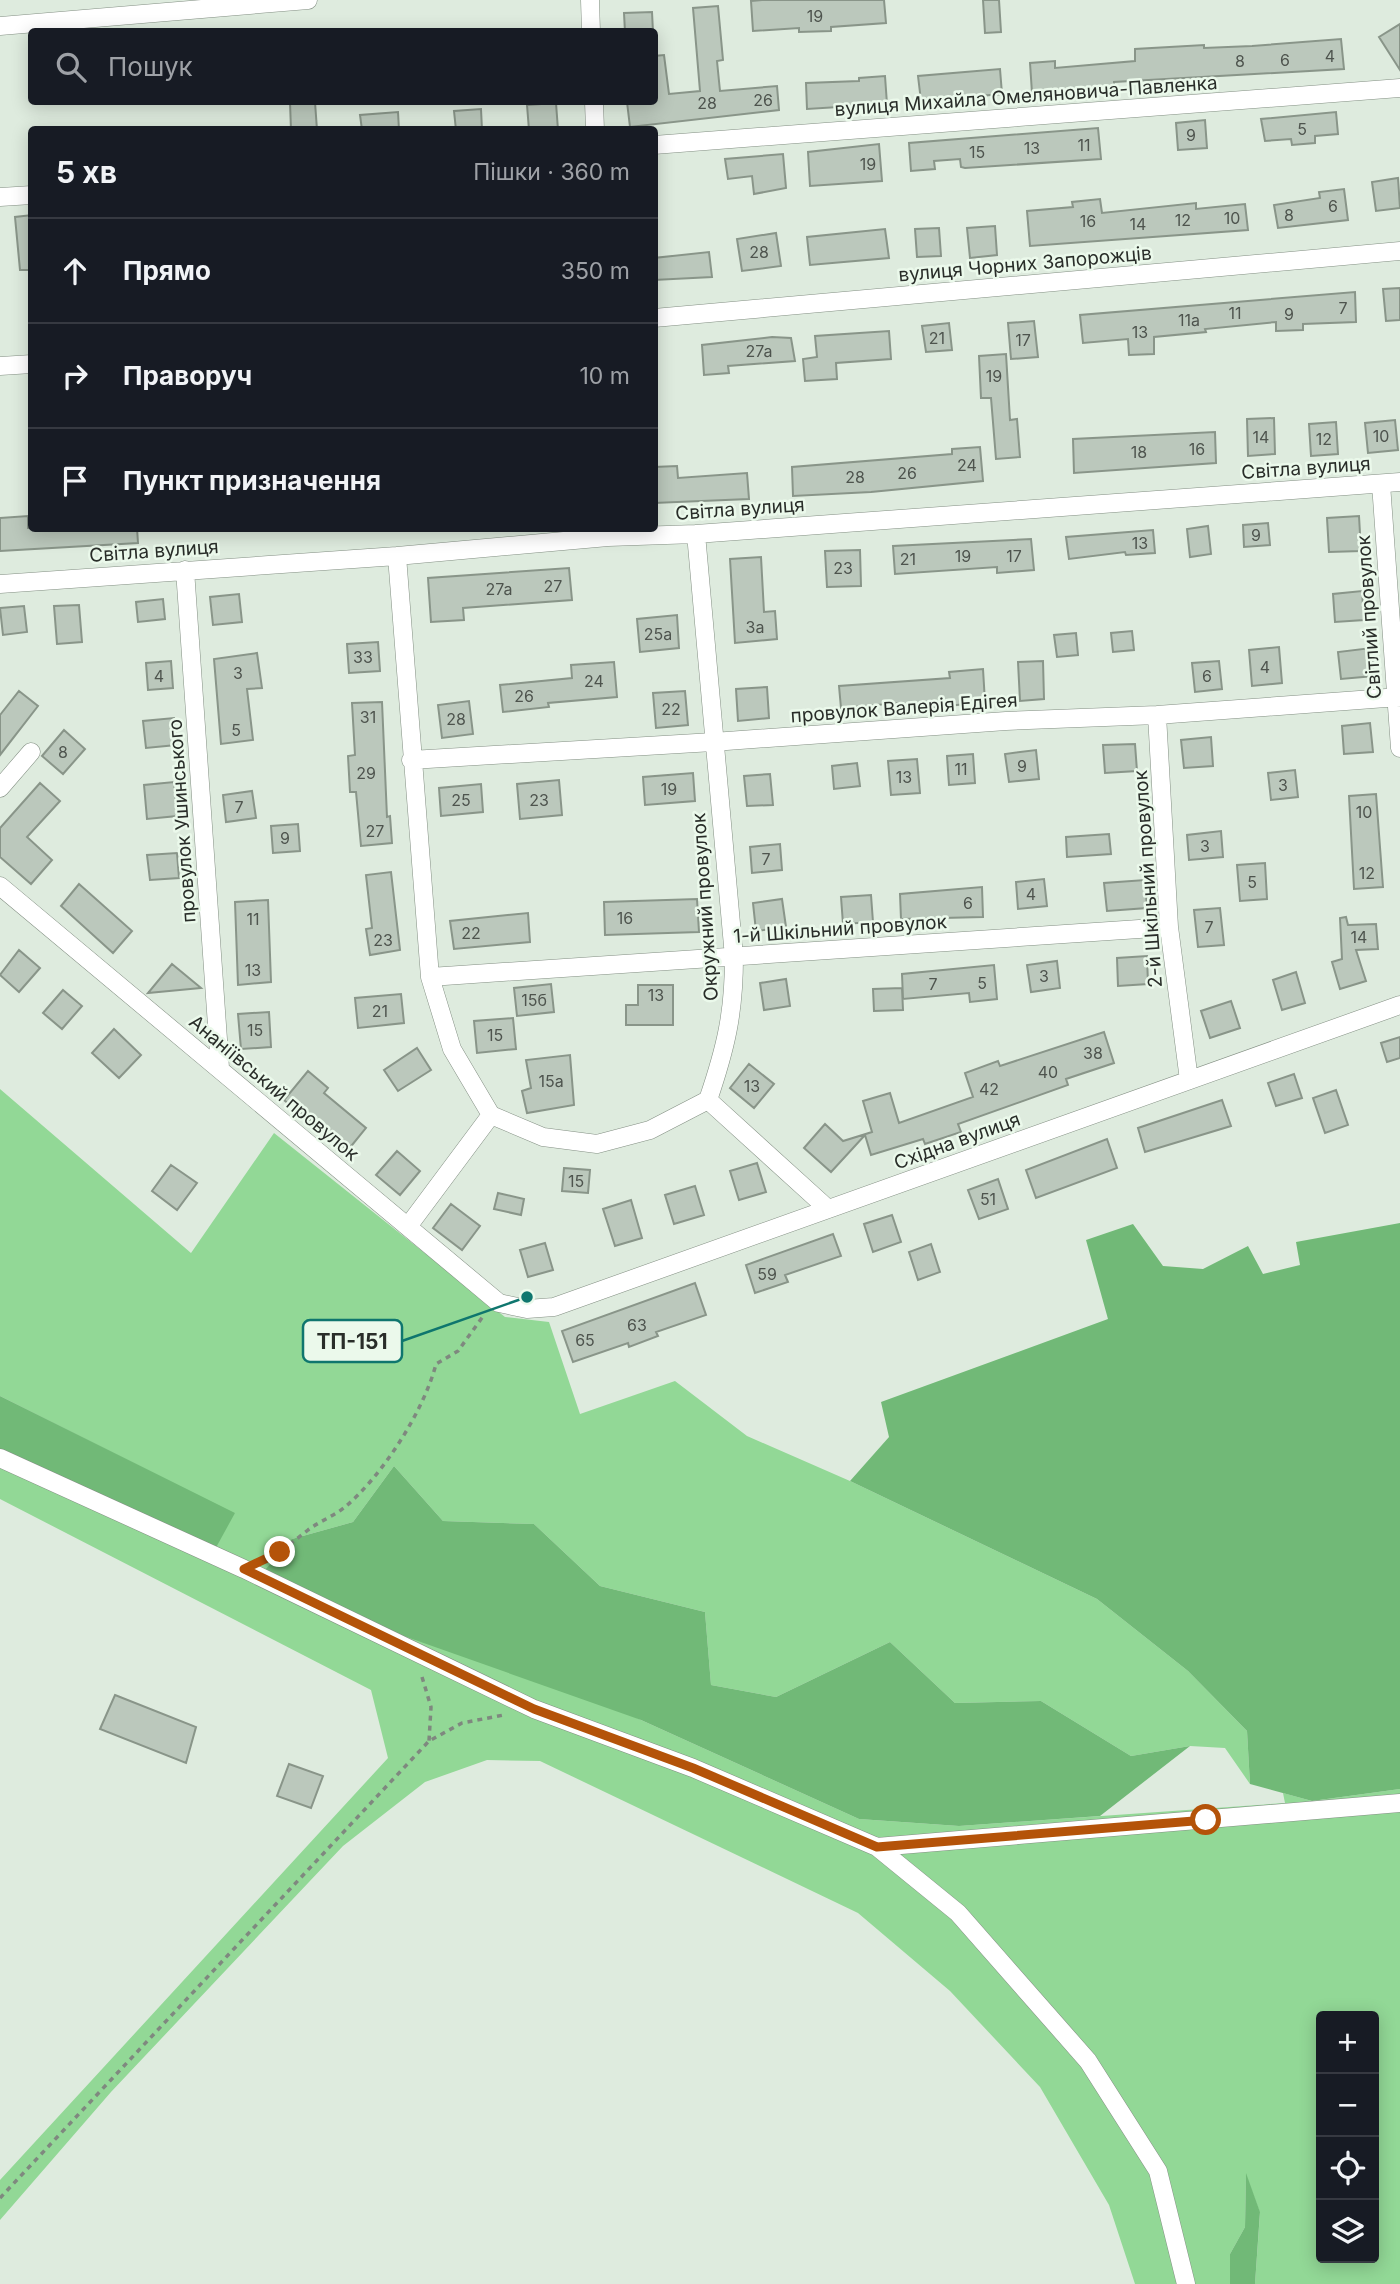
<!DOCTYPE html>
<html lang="uk">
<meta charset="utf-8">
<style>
body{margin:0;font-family:Inter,sans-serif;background:#20242c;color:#f1f3f6}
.controls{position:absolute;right:21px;bottom:21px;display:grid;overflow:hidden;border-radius:7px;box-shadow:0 4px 18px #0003}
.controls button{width:63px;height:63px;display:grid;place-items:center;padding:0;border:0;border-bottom:2px solid #363941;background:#171b24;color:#f1f3f6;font:35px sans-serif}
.stop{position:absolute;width:21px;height:21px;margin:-16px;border:5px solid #b45309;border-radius:50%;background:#fff}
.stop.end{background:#b45309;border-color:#fff;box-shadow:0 2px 7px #0008}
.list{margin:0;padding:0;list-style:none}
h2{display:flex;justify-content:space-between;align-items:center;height:91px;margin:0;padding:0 28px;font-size:30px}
h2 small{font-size:23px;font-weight:400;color:#9ea1a6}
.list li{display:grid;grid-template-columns:46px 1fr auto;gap:21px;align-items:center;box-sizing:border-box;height:105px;padding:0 28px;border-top:2px solid #363941}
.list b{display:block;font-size:26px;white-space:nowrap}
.list em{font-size:23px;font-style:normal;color:#9ea1a6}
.icon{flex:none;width:38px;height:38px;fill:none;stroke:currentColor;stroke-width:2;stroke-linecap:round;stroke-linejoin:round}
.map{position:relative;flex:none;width:1400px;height:2284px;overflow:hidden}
.search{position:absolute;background:#171b24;box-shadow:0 4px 18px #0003;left:28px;top:28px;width:630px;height:77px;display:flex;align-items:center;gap:18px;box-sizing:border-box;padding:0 24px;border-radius:7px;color:#9ea1a6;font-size:26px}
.panel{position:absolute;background:#171b24;box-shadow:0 4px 18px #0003;left:28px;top:126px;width:630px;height:406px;border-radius:7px}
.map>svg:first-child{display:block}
</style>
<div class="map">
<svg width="1400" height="2284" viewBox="0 0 1400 2284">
<rect width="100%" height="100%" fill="#deebde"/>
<!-- green -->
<path fill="#92d896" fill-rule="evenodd" d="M0 1089 191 1253 274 1133 505 1317 549 1322 580 1414 675 1381 747 1436 850 1481 1097 1599 1188 1671 1247 1731 1250 1784 1225 1748 1190 1746 1131 1756 1041 1701 955 1703 890 1642 776 1697 711 1685 705 1612 600 1586 534 1524 443 1521 394 1466 353 1522 292 1539 641 1720 859 1819 959 1826 1285 1803 1283 1793 1312 1801 1400 1789V2284H1255L1260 2213 1246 2175 1245 2227 1230 2254V2284H1135L1109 2205 1040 2087 950 1991 858 1913 540 1761 487 1760 425 1782 343 1846 111 2092 0 2220V2180L388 1758 371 1690 0 1499V1453L235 1514 0 1396ZM1321 2016H1374V2258H1321Z"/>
<!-- forest -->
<path fill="#71b977" d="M1400 1223V1789L1312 1801 1250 1784 1247 1731 1188 1671 1097 1599 850 1481 889 1437 881 1402 1108 1319 1086 1240 1133 1224 1163 1266 1203 1269 1248 1246 1263 1274 1300 1265 1296 1242Z
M0 1396 235 1513 213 1553 0 1453Z
M394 1466 443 1521 534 1524 600 1586 705 1612 711 1685 776 1697 890 1642 955 1703 1041 1701 1131 1756 1190 1746 1100 1816 959 1826 859 1819 641 1720 367 1623 265 1570 292 1539 353 1522Z
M1246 2173 1260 2212 1255 2284H1230V2254L1245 2227Z"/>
<!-- building -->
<path fill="#bbc8bc" stroke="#899589" stroke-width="2" d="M762 0H884L886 23 831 27V31L799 32V28L753 31 751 1Z
M983 0H999L1001 32 985 33Z
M718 6 723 60 717 61 720 91 777 86 779 110 630 127 627 102H654V56L664 55 669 94 700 91 693 8Z
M652 12 653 32H625L624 13Z
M1400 24V70L1379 37Z
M1341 39 1344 69 1114 82V87L1032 93 1030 63 1055 61V68L1135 61V49L1204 45V48L1252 46Z
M1000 69 1002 94 921 101 918 76Z
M885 76 887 104 807 109 806 83 859 81V78Z
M290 102H315L317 130H291Z
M556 103 558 130H529L527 105Z
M481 109 482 130H456L454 111Z
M398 112 399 130H362L360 115Z
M1336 112 1338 134 1315 136V143L1292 145 1291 139 1265 141 1261 119Z
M1205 120 1207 148 1178 150 1176 123Z
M1098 128 1101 159 965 168 961 167 960 159 934 161 935 169 911 171 909 143Z
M879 144 882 181 810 186 808 152Z
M783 154 786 188 754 194 752 176 728 179 725 159Z
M1398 178 1400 208 1376 211 1372 182Z
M1344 189 1348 220 1278 228 1274 205 1320 198 1319 192Z
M1100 199 1102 213 1196 203V209L1245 204 1248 230 1030 246 1027 211 1073 207 1072 202Z
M32 215V270H20L15 217Z
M995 226 997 255 970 258 967 228Z
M939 228 941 256 917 257 915 229Z
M885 229 889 258 810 265 807 237Z
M776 233 781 266 742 271 737 239Z
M709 252 712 277 654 280V258Z
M1400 288V320L1386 321 1383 289Z
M1355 292 1356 322 1303 324V330L1276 331V322L1205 329 1206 332 1154 337V354L1129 355 1128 339 1083 343 1080 315Z
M1034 321 1038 357 1011 359 1008 323Z
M949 323 952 350 926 352 922 326Z
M889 331 891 359 836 363 837 379 805 381 803 359 817 357 815 336Z
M772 337 791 338 795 361 728 366 729 373 704 375 702 345Z
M1006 354 1010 420 1017 419 1020 457 996 459 991 398H981L979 356Z
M1274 418 1275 454 1248 456 1247 419Z
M1395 420 1398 450 1368 453 1365 423Z
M1336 422 1338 454 1311 456 1309 424Z
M1215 432 1216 463 1074 473 1073 439Z
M980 447 983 481 871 492 793 496 792 467 952 454V449Z
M677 466 678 478 747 473 749 499 654 503V467Z
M28 516V528H137L138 543 0 551V518Z
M1359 516 1361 551 1329 552 1327 518Z
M1268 523 1270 545 1244 547 1243 525Z
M1208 526 1211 554 1190 557 1187 529Z
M1153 530 1155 553 1126 555 1125 552 1069 559 1066 537Z
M1031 539 1034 570 997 573V567L895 574 893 546Z
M860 550 861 586 827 587 825 551Z
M761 557 764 612 775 611 777 639 735 643 730 559Z
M569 568 572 600 463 608 464 620 431 622 428 578Z
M1362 591 1364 620 1335 622 1333 594Z
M239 594 242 622 213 625 210 597Z
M163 599 165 619 138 622 136 602Z
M79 605 82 642 57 644 54 606Z
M24 606 27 632 3 635 0 608Z
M677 615 679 648 640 652 637 619Z
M1132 631 1134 650 1113 652 1111 633Z
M1076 633 1078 655 1057 657 1054 635Z
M378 642 380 671 349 673 347 644Z
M1279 647 1282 683 1252 686 1249 650Z
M1371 648 1374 676 1341 679 1338 652Z
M257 653 262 688 247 689 253 740 221 744 214 659Z
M171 661 173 688 148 690 146 663Z
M1043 661 1044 699 1020 701 1018 662Z
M1219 661 1222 689 1195 692 1192 663Z
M614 662 617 697 548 703 549 707 503 712 500 685 572 678 571 665Z
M983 669 985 702 900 711 899 703 841 708 839 686 950 678 949 672Z
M767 687 769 718 738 721 736 689Z
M19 691 38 706 0 755V715Z
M685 691 688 725 656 728 653 693Z
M469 701 473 734 442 738 438 705Z
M382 702 387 817 390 816 392 843 361 846 356 792H350L348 756 355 755 352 703Z
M174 718 176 745 146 748 143 721Z
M1370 723 1373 752 1344 754 1342 726Z
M64 730 85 749 63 774 42 756Z
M1211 737 1213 766 1184 768 1181 740Z
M1135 744 1137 771 1105 773 1103 745Z
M1036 750 1039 779 1009 782 1005 754Z
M973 754 975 783 949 785 947 756Z
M917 759 920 793 891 795 888 761Z
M857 763 860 786 834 789 832 766Z
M1295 770 1298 797 1271 800 1268 773Z
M693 773 695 801 645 805 643 777Z
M770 774 773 805 747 806 744 776Z
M559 780 562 815 520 819 517 784Z
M174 782 177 816 147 819 144 785Z
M40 783 60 801 27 837 52 860 31 884 0 857V828Z
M481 784 483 812 441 816 439 788Z
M252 791 256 818 226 822 223 795Z
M1376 794 1383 887 1354 889 1349 796Z
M298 824 300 851 273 853 271 826Z
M1221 831 1223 857 1189 860 1187 835Z
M1109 834 1111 854 1067 857 1066 837Z
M780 844 782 870 752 873 750 847Z
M177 853 179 878 150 880 147 855Z
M1265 863 1267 899 1240 901 1237 865Z
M391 872 400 950 370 955 366 929 372 928 366 875Z
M1044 879 1047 906 1018 909 1016 882Z
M1145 880 1147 908 1107 911 1104 883Z
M79 884 132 931 113 953 61 906Z
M982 887 983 917 901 919 900 894Z
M871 895 873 922 843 924 841 897Z
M697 899 699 932 605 935 604 902Z
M782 899 786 927 756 931 753 903Z
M268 900 271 982 238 985 235 902Z
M1220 908 1224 945 1198 947 1194 910Z
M528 913 530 942 454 949 450 921Z
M1346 917 1348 925 1376 924 1378 949 1356 950 1366 981 1340 989 1332 962 1342 959 1340 918Z
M19 950 40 968 19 992 0 975Z
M1147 956 1148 984 1118 986 1117 958Z
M1057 961 1060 988 1031 992 1027 965Z
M172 964 201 988 148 993Z
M994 965 997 999 970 1002 969 993 903 999 902 974Z
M1296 972 1305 1003 1282 1010 1273 980Z
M786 979 790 1006 764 1010 760 983Z
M551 984 554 1012 517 1016 514 988Z
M638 985H673V1025H626V1005H638Z
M902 988 903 1010 874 1011 873 989Z
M63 990 82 1006 62 1029 43 1013Z
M401 994 404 1023 358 1028 355 998Z
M1231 1001 1240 1028 1210 1038 1201 1011Z
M269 1012 271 1047 241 1049 238 1014Z
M513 1018 516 1049 477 1053 474 1021Z
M114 1029 141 1055 119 1078 92 1053Z
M1104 1032 1114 1063 1066 1079 1068 1085 958 1124 961 1132 925 1144 923 1139 871 1155 865 1135 831 1172 804 1148 825 1124 843 1141 872 1132 863 1101 890 1093 899 1123 973 1097 965 1073 998 1061 1000 1066Z
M1400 1037V1058L1387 1062 1381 1043Z
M417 1048 431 1070 398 1091 384 1070Z
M570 1055 574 1105 527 1113 522 1091 531 1088 526 1060Z
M749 1064 774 1084 754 1108 730 1088Z
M308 1071 328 1088 324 1093 366 1128 348 1150 284 1100Z
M1294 1074 1302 1098 1276 1106 1268 1083Z
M1336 1090 1348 1125 1325 1133 1313 1098Z
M1222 1100 1231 1126 1145 1152 1138 1128Z
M1107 1139 1117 1168 1036 1198 1026 1170Z
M397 1151 420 1171 400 1195 376 1175Z
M757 1163 766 1192 739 1200 730 1171Z
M171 1165 197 1183 177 1210 152 1191Z
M564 1168 590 1170 588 1193 562 1191Z
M998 1179 1008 1209 979 1219 968 1190Z
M695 1186 704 1215 674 1224 665 1195Z
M498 1193 524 1199 521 1215 494 1209Z
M631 1200 642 1238 615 1246 603 1209Z
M451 1204 480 1226 462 1250 433 1228Z
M892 1215 901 1242 873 1252 864 1224Z
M833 1234 841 1256 785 1275 788 1282 755 1293 746 1265Z
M545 1243 553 1270 528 1277 520 1250Z
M931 1244 940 1272 918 1280 909 1252Z
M695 1283 706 1315 656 1332 658 1336 629 1347 628 1343 573 1362 562 1331Z
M115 1695 196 1727 186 1763 100 1729Z
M289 1764 323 1776 311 1808 277 1796Z"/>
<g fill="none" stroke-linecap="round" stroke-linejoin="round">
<!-- minor casing -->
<g stroke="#838f83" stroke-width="19">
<path id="minor" d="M590 0 591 32
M0 26 308 0
M594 102 595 130
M654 145 1400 88
M0 197 32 195
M654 318 1400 251
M0 366 32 364
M1381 484 1400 748
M397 556 430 977 452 1049 491 1115 543 1137 597 1144 650 1130 708 1100C726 1047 734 1013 734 957L696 534
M185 570 220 1068
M0 584 397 556 608 537 696 534 1400 482
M1157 715 1169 927 1189 1080
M411 760 713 742 1006 721 1157 715 1400 697
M0 788 31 752
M0 886 499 1303 527 1309 554 1307 1400 1005
M430 977 1169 927
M708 1100 828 1209
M409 1225 491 1115
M0 1458 244 1569 534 1709 693 1768 877 1847 958 1913 1088 2061 1158 2171 1186 2284
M877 1847 1400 1803"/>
</g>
<!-- path -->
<path stroke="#7f887f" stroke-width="3.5" stroke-dasharray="5 5" stroke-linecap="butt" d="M264 1560C281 1552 294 1541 308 1530 320 1521 334 1516 345 1507 382 1476 424 1411 436 1364L458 1351 484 1315
M422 1677 431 1707 429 1741
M0 2198 429 1741 462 1723 504 1715"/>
<!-- minor -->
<use href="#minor" stroke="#fff" stroke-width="18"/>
</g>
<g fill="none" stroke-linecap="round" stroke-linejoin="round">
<!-- route -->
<path stroke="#b45309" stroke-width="9" d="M280 1552 244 1569 534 1709 693 1768 877 1847 1206 1820"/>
</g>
<g text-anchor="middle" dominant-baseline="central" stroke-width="5" stroke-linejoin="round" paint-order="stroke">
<!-- number labels -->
<g font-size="16" fill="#4e544e">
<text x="815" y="16">19</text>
<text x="1330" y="56">4</text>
<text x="1285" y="60">6</text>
<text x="1240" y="61">8</text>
<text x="763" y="100">26</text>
<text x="707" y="103">28</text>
<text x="1302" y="129">5</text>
<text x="1191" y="135">9</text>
<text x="1084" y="145">11</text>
<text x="1032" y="148">13</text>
<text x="977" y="152">15</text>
<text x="868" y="164">19</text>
<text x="1333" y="206">6</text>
<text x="1289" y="215">8</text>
<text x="1232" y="218">10</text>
<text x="1183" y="220">12</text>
<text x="1088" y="221">16</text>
<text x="1138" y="224">14</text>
<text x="759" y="252">28</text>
<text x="1343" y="308">7</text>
<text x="1235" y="313">11</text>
<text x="1289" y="314">9</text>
<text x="1189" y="320">11а</text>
<text x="1140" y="332">13</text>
<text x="937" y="338">21</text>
<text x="1023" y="340">17</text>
<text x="759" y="351">27а</text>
<text x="994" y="376">19</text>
<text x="1381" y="436">10</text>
<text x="1261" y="437">14</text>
<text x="1324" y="439">12</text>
<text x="1197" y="449">16</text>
<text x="1139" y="452">18</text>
<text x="967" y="465">24</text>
<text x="907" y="473">26</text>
<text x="855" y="477">28</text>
<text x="1256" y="535">9</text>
<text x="1140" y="543">13</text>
<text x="963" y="556">19</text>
<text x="1014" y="556">17</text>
<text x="908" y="559">21</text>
<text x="843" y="568">23</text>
<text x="553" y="586">27</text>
<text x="499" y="589">27а</text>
<text x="755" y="627">3а</text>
<text x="658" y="634">25а</text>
<text x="363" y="657">33</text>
<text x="1265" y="667">4</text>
<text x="238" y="673">3</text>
<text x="159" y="676">4</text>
<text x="1207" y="676">6</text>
<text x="594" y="681">24</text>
<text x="524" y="696">26</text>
<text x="671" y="709">22</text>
<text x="368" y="717">31</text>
<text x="456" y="719">28</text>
<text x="236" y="730">5</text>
<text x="63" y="752">8</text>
<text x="1022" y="766">9</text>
<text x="961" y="769">11</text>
<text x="366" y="773">29</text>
<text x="904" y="777">13</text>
<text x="1283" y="785">3</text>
<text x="669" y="789">19</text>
<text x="461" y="800">25</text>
<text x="539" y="800">23</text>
<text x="239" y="807">7</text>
<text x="1364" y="812">10</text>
<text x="375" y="831">27</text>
<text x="285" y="838">9</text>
<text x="1205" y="846">3</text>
<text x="766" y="859">7</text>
<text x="1367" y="873">12</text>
<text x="1252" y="882">5</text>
<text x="1031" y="894">4</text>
<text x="968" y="903">6</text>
<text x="625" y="918">16</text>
<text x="253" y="919">11</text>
<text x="1209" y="927">7</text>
<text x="471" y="933">22</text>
<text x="1359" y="937">14</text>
<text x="383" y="940">23</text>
<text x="253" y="970">13</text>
<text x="1044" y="976">3</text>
<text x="982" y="983">5</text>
<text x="933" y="984">7</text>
<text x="656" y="995">13</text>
<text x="534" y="1000">15б</text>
<text x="380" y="1011">21</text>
<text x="255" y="1030">15</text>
<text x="495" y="1035">15</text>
<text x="1093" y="1053">38</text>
<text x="1048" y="1072">40</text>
<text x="551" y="1081">15а</text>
<text x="752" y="1086">13</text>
<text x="989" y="1089">42</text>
<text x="576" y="1181">15</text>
<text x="988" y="1199">51</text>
<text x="767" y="1274">59</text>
<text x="637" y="1325">63</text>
<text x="585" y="1340">65</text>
</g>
<!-- street labels -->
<g font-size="19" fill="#292d29" stroke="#ebf9eb">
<text transform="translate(1026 96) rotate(-4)">вулиця Михайла Омеляновича-Павленка</text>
<text transform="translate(1025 264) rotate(-5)">вулиця Чорних Запорожців</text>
<text transform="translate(1306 468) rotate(-4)">Світла вулиця</text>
<text transform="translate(740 509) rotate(-4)">Світла вулиця</text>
<text transform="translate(154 551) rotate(-4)">Світла вулиця</text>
<text transform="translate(1369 617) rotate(-94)">Світлий провулок</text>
<text transform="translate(904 708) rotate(-4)">провулок Валерія Едігея</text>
<text transform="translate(182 821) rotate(-94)">провулок Ушинського</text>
<text transform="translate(1148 879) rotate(-94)">2-й Шкільний провулок</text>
<text transform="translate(705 907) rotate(-94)">Окружний провулок</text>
<text transform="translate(840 929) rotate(-4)">1-й Шкільний провулок</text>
<text transform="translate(274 1088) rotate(40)">Ананіївський провулок</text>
<text transform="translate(957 1141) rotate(-20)">Східна вулиця</text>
</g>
</g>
<!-- callouts -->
<path fill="none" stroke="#0f766e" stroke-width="2.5" d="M527 1297L402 1341"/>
<circle fill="#0f766e" stroke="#ebf9eb" stroke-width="2.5" cx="527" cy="1297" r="7"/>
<rect fill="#ebf9eb" stroke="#0f766e" stroke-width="2.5" x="303" y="1320" width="99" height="42" rx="7"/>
<g font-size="21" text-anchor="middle" font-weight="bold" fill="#292d29">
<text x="352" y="1349">ТП-151</text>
</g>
</svg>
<div class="controls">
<button>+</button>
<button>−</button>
<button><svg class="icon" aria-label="locate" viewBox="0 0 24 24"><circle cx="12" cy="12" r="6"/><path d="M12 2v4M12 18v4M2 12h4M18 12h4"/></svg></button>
<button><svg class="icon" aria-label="layers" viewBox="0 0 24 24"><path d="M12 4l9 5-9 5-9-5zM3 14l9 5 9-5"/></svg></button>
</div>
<div class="stop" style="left:1206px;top:1820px"></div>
<div class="stop end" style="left:280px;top:1552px"></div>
<div class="search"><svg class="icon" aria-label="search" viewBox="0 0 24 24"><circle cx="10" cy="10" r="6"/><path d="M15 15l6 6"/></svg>Пошук</div>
<section class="panel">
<h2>5 хв<small>Пішки · 360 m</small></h2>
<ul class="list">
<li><svg class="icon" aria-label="ahead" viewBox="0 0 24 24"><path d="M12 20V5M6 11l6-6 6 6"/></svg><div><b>Прямо</b></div><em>350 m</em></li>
<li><svg class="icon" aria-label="right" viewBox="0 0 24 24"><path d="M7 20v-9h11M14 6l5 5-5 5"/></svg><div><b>Праворуч</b></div><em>10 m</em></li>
<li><svg class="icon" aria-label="arrive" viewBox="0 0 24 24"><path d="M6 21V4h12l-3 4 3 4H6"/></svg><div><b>Пункт призначення</b></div></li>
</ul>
</section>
</div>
